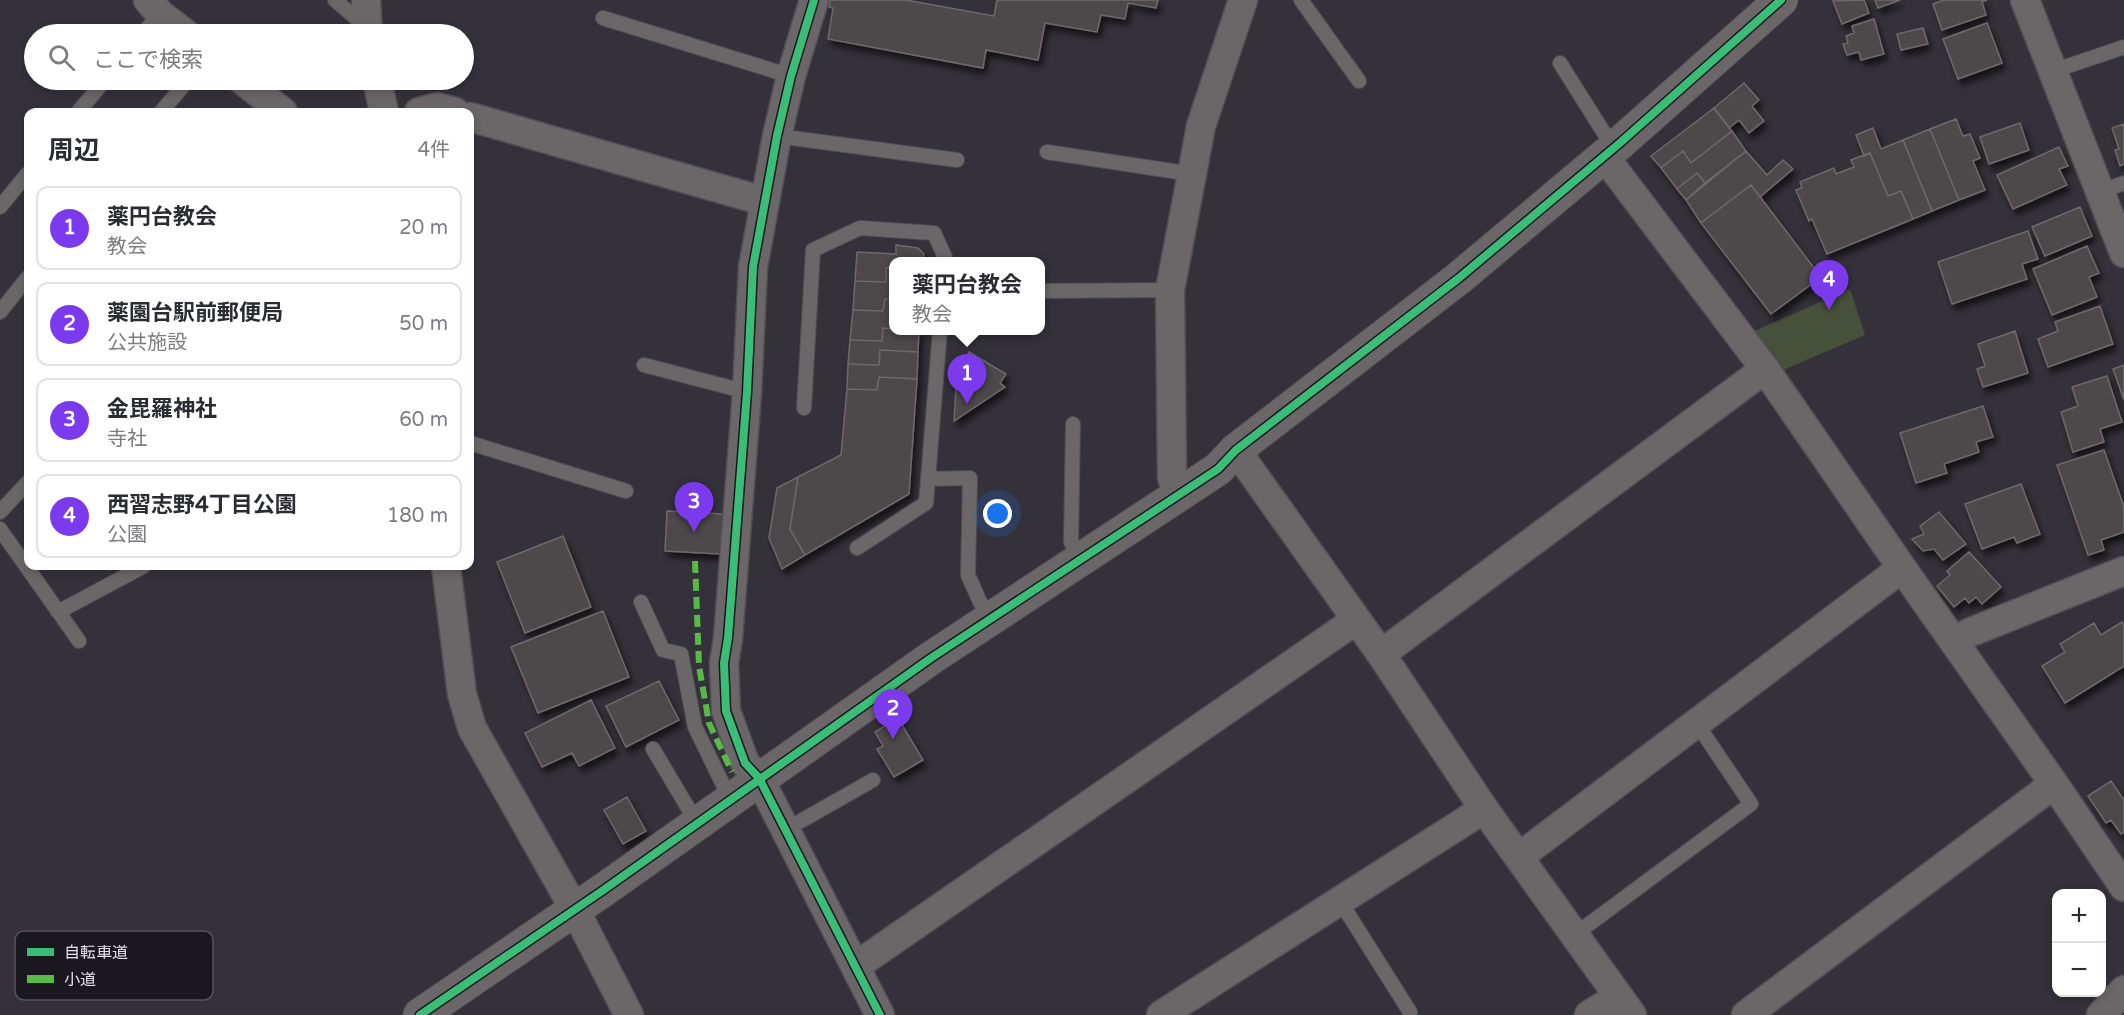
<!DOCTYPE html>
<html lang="ja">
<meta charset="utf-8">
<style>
body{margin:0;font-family:"Varela Round","Noto Sans JP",sans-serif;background:#f7f7f7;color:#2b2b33}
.controls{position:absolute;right:18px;bottom:18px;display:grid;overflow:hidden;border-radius:12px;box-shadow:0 3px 9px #0003}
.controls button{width:54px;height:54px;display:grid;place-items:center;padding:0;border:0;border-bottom:2px solid #e1e1e2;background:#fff;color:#2b2b33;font:30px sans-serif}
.you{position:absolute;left:998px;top:514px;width:21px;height:21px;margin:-15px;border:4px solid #fff;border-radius:50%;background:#1a73e8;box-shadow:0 0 0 9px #1a73e833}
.badge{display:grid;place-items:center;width:39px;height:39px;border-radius:50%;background:#7c3aed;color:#fff;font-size:20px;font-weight:700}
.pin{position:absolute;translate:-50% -50px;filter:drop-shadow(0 2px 3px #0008)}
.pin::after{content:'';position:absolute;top:32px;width:21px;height:18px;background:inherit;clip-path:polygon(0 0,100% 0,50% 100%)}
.popup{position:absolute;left:889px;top:257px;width:156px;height:78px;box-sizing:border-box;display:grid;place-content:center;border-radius:12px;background:#fff;filter:drop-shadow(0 2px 4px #0005);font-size:20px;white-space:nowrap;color:#7c7c81}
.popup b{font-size:22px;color:#2b2b33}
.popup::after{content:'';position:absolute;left:50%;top:100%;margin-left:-12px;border:12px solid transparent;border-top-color:#fff}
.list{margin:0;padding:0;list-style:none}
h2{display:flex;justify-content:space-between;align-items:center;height:78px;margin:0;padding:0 24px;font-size:26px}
h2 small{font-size:20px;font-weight:400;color:#7c7c81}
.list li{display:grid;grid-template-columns:39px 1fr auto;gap:18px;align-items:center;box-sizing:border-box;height:84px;margin:0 12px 12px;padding:0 12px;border:2px solid #e1e1e2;border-radius:12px}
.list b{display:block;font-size:22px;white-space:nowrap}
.list p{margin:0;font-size:20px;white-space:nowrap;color:#7c7c81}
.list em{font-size:20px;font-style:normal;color:#7c7c81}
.icon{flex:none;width:33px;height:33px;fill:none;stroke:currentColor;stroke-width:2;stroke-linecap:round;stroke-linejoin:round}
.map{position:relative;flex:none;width:2124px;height:1015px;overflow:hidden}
.search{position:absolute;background:#fff;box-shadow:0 3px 9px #0003;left:24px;top:24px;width:450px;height:66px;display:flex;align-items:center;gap:15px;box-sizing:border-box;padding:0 21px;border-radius:33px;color:#7c7c81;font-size:22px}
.panel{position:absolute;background:#fff;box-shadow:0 3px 9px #0003;left:24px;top:108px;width:450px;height:462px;border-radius:12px}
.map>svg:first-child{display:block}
</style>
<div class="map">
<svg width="2124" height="1015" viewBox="0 0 2124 1015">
<defs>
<filter id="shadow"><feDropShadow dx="3.5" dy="6" stdDeviation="3" flood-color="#0009"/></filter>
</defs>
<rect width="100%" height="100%" fill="#35313a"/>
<!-- green -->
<path fill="#47503a" d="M1850 289 1865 335 1783 370 1752 332Z"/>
<!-- building -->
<path fill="#4e494b" stroke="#6f686a" stroke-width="1.5" filter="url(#shadow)" d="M830 0H906L994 16 997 0H1158L1156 8 1128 3 1125 19 1101 15 1097 32 1045 23 1038 60 986 50 983 68 828 39 833 8 829 7Z
M1864 0 1869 13 1842 24 1833 1Z
M1875 0H1900L1878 8Z
M1944 0H1987L1982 2 1986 15 1942 30 1933 4Z
M1874 19 1884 54 1861 60 1859 52 1847 55 1843 44 1848 43 1846 36 1854 33 1852 26Z
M1987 23 2002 63 1958 79 1943 39Z
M1923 28 1928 44 1901 50 1897 34Z
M1744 83 1759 100 1752 106 1764 121 1749 133 1739 120 1729 128 1714 108Z
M1714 108 1732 131 1691 163 1683 151 1661 168 1651 156Z
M1956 119 1963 136 1970 134 1980 158 1973 161 1985 190 1959 200 1930 129Z
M2020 123 2029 150 1989 164 1980 137Z
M2124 124V164L2120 166 2115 150 2119 149 2112 128Z
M1873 128 1881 149 1903 140 1932 211 1913 219 1901 191 1888 196 1870 153 1864 156 1856 135Z
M1930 129 1959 200 1932 211 1903 140Z
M1732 131 1746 151 1705 183 1697 173 1677 189 1661 168 1683 151 1691 163Z
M2059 147 2068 166 2059 169 2067 185 2013 209 1997 175Z
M1746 151 1767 175 1783 160 1793 169 1760 197 1751 185 1701 223 1686 200Z
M1870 153 1888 196 1901 191 1913 219 1827 254 1812 219 1809 221 1796 190 1802 188 1800 182 1834 168 1836 174 1854 167 1851 160Z
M1697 173 1705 183 1686 200 1677 189Z
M1751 185 1821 277 1771 314 1701 223Z
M2080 207 2092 236 2045 256 2032 227Z
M2028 231 2038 259 2022 264 2027 279 1952 304 1938 262Z
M896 245 918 248 924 254 923 262H894V268H886V282L855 281 857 252 896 254Z
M2087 246 2099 273 2089 277 2097 297 2052 315 2033 269Z
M886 268H894V299H885L883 311 853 310 855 281 886 282Z
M885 299H894V329L883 328 882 341 850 340 853 310 883 311Z
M2100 306 2113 344 2048 367 2038 339 2058 331 2055 322Z
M883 328 894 329V330H919L918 352 880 350 879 365 848 364 850 340 882 341Z
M2015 331 2028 373 1983 387 1977 369 1985 366 1978 344Z
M880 350 918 352 917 379 879 377 877 390 847 389 848 364 879 365Z
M969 352 1006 374 1000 383 1005 387 954 421 958 358 964 361Z
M2124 365V400L2113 369Z
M2107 376 2122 422 2100 429 2104 442 2073 452 2061 412 2078 406 2072 387Z
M879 377 917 379 909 494 805 555 790 529 798 477 841 455 847 389 877 390Z
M1983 406 1993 437 1976 442 1979 452 1944 464 1947 473 1916 483 1900 433Z
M2104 450 2124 507V532L2101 540 2104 550 2088 555 2057 465Z
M798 477 790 529 805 555 782 569 769 538 777 488Z
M2021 484 2040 534 2017 543 2014 537 1982 549 1965 504Z
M667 511 723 514 721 554 665 551Z
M1939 512 1966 544 1943 560 1934 549 1923 551 1912 539 1924 534 1920 526Z
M563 536 591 607 525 633 497 562Z
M1969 552 2001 587 1982 604 1976 597 1969 603 1965 598 1954 607 1937 586 1950 575 1947 571Z
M603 611 629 677 538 713 511 647Z
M2122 622 2124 626V666L2065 703 2042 666 2065 652 2060 644 2094 623 2101 635Z
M659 681 679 720 626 747 606 706Z
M591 700 615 748 579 766 572 753 542 767 525 733Z
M898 718 923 760 894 777 877 749 883 746 875 732Z
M2111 781 2124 800V832L2121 834 2111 820 2106 823 2088 796Z
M627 797 646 831 623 844 604 810Z"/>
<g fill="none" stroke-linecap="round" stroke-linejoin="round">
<!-- service casing -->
<g stroke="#514e55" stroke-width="16">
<path id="service" d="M335 0 365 26
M1301 0 1359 81
M603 18 791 76
M142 34 160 14
M1560 63 1606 136 1621 142
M2053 71 2124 47
M78 112 105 80
M161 112 188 80
M777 136 957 160
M1047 152 1192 174
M2101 191 2124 183
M0 207 28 173
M1040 291 1170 290
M0 312 28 277
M940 330 928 479 970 478 968 575 980 602 991 618
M644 365 747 392
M804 408 813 250 860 228 934 233 945 257V262
M1073 424 1071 542 1081 559
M470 443 626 491
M0 512 28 482
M0 529 79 641
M857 548 926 503 928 479
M641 602 663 650 681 654 695 727 730 799
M58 612 144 566
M653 749 697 823
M785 830 873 780
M1340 901 1410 1012
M1573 936 1751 804 1697 724"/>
</g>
<!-- minor casing -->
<g stroke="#514e55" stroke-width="31">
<path id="minor" d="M148 0 160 14 186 34
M366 0 368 34
M814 0 791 76 777 136 753 267 747 392 728 638 724 663 726 711 745 763 759 778 880 1015
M2025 0 2124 253
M242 80 283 112
M377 80 384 112
M419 112 437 107 455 112
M470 117 764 201
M1604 156 1765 369 1902 568 2054 784 2124 887
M1236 450 1381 654 1484 809 1632 1015
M1181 494 1172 478 1170 290 1201 126 1243 0
M446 566 462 694 472 728 575 910 629 1015
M1954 641 1971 632 2124 571
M1381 654 1765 369
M1519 857 1902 568
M856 966 1356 620
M1161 1015 1484 809
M1589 1015 1618 997
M1746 1015 2054 784
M2101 1015 2124 990"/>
</g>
<!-- tertiary casing -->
<g stroke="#514e55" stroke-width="35">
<path id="tertiary" d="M420 1015 602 891 931 658 1218 469 1236 450 1459 278 1621 142 1781 0"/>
</g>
<!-- service -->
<use href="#service" stroke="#6b6769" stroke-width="14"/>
<!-- minor -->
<use href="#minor" stroke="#6b6769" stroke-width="28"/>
<!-- tertiary -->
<use href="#tertiary" stroke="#6b6769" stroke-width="33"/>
<!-- quiet -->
<path stroke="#58b947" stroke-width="6" stroke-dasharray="12 6" stroke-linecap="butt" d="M695 561 699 666 709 723 732 772"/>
<!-- cycleway casing -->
<g stroke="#1b171f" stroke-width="11">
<path id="cycleway" d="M814 0 791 76 777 136 753 267 747 392 728 638 724 663 726 711 745 763 759 778 880 1015
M420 1015 602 891 931 658 1218 469 1236 450 1459 278 1621 142 1781 0"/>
</g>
<!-- cycleway -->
<use href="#cycleway" stroke="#3abd76" stroke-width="8"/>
</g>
<!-- legend -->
<rect x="15" y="931" width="198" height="69" rx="9" fill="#1b171f" stroke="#57535c" stroke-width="1.5"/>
<rect x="27" y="948" width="27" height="8" fill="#3abd76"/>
<rect x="27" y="975" width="27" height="8" fill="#58b947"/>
<g font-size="16" fill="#e4dfea">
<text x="64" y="958">自転車道</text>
<text x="64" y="985">小道</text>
</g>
</svg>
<div class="controls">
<button>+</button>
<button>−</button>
</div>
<div class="you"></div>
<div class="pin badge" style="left:967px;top:404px">1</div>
<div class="popup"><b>薬円台教会</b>教会</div>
<div class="pin badge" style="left:893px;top:739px">2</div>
<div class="pin badge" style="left:694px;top:532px">3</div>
<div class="pin badge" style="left:1829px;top:310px">4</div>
<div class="search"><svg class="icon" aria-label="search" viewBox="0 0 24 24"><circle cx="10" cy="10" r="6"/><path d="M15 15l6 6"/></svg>ここで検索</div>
<section class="panel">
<h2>周辺<small>4件</small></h2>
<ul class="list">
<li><span class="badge">1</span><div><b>薬円台教会</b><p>教会</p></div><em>20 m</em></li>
<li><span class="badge">2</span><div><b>薬園台駅前郵便局</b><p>公共施設</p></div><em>50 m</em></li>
<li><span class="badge">3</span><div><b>金毘羅神社</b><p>寺社</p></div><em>60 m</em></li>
<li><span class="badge">4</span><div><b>西習志野4丁目公園</b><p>公園</p></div><em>180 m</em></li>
</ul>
</section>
</div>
